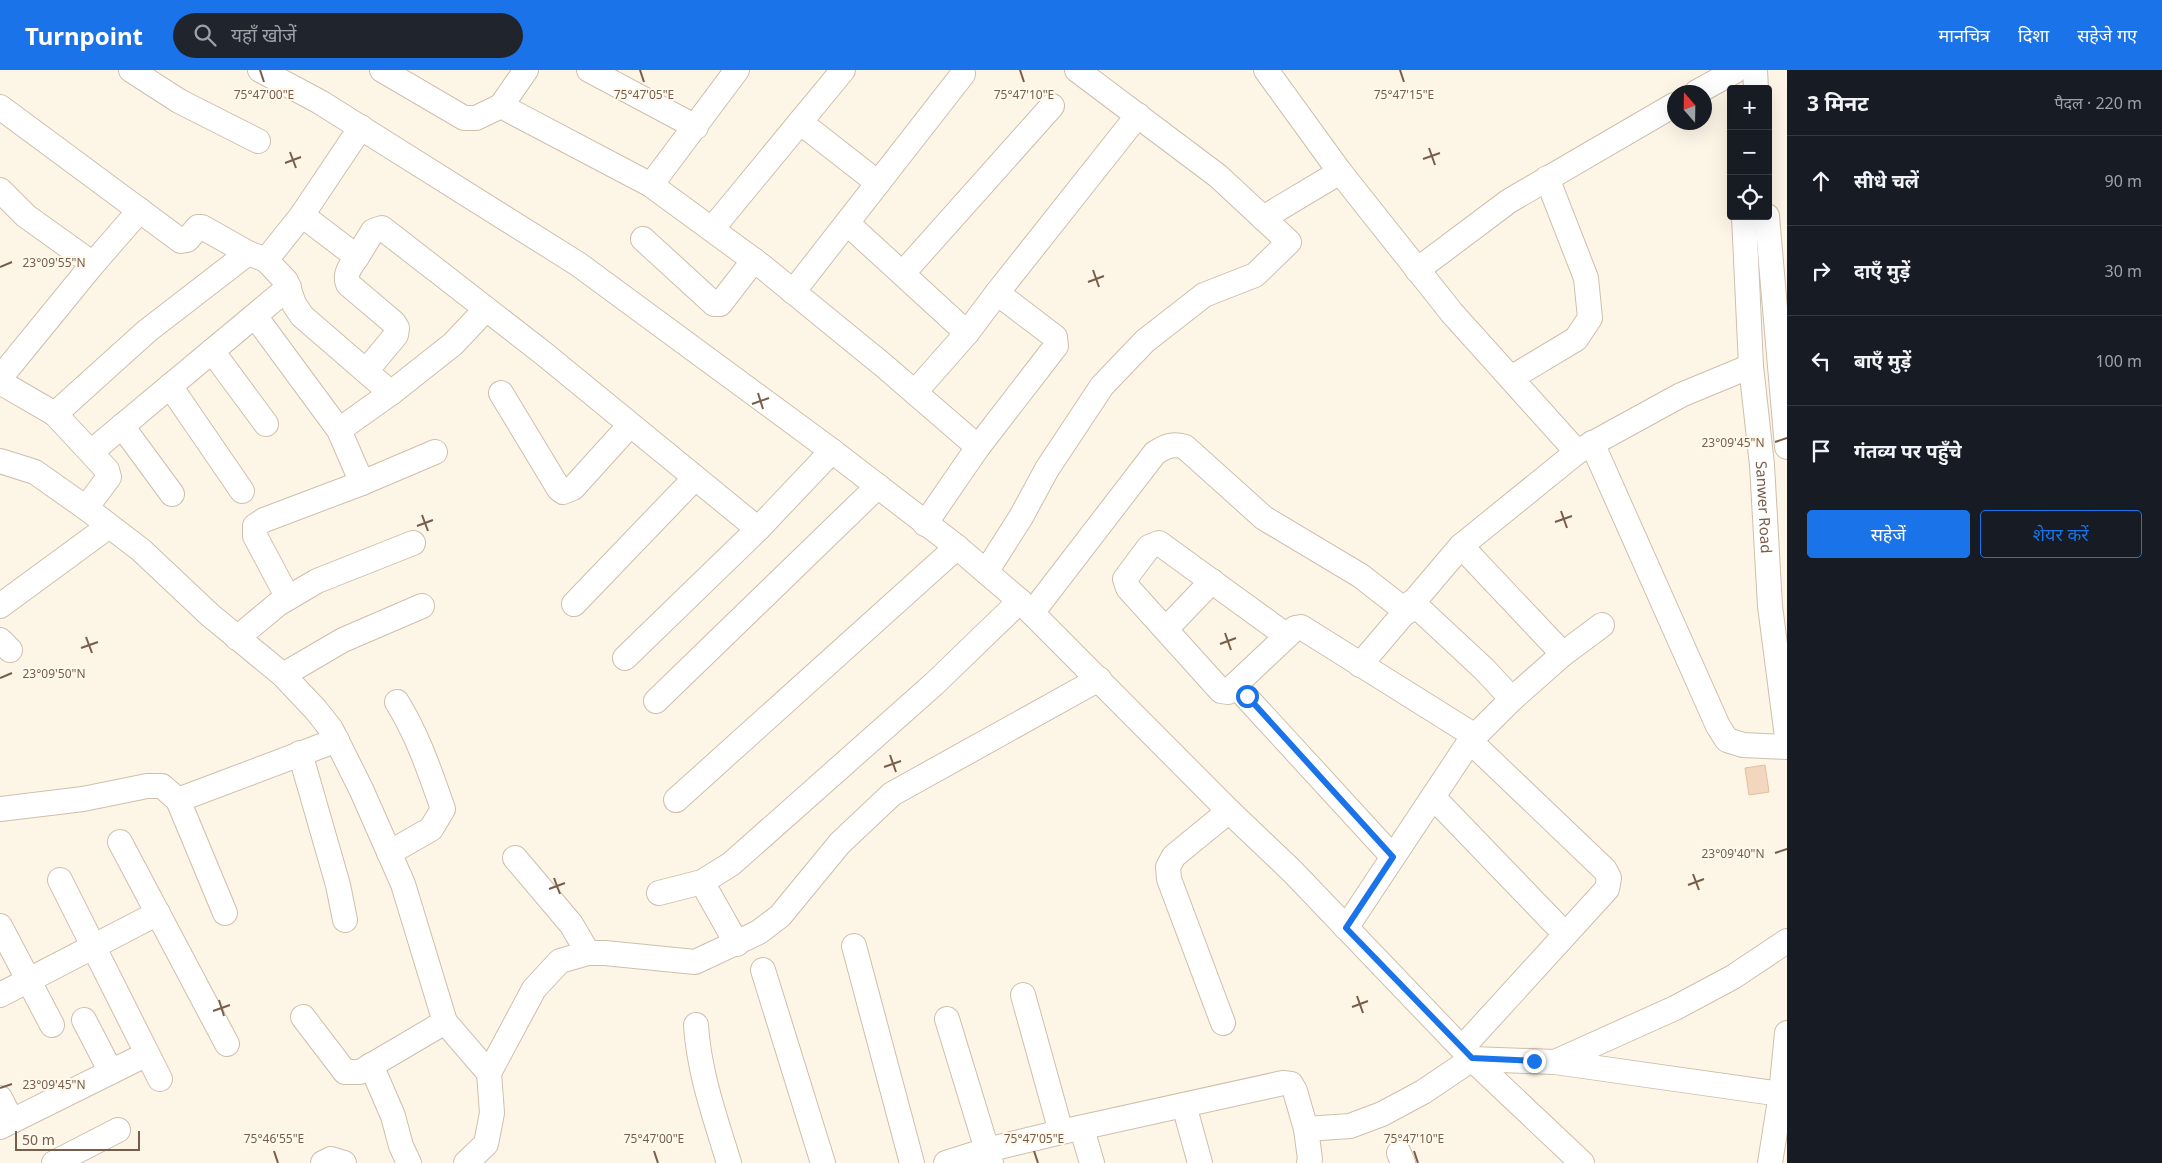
<!DOCTYPE html>
<html lang="hi">
<meta charset="utf-8">
<style>
body{margin:0;font-family:"Noto Sans","Noto Sans Devanagari",sans-serif;background:#20242c;color:#f1f3f6}
.controls{position:absolute;right:15px;top:15px;display:grid;overflow:hidden;border-radius:5px;box-shadow:0 5px 20px #0002}
.controls button{width:45px;height:45px;display:grid;place-items:center;padding:0;border:0;border-bottom:1px solid #363941;background:#171b24;color:#f1f3f6;font:25px sans-serif}
.compass{position:absolute;left:1667px;top:15px;width:45px;height:45px;border-radius:50%;background:#171b24;box-shadow:0 5px 20px #0002;rotate:340deg}
.scale{position:absolute;left:15px;bottom:12px;width:125px;box-sizing:border-box;padding-left:5px;border:2px solid #775d4a;border-top:0;font-size:14px;line-height:18px;white-space:nowrap;color:#775d4a;-webkit-text-stroke:4px #fff9ed;paint-order:stroke}
.stop{position:absolute;width:15px;height:15px;margin:-11px;border:4px solid #1a73e8;border-radius:50%;background:#fff}
.stop.end{background:#1a73e8;border-color:#fff;box-shadow:0 1px 5px #0008}
.list{margin:0;padding:0;list-style:none}
h2{display:flex;justify-content:space-between;align-items:center;height:65px;margin:0;padding:0 20px;font-size:21px}
h2 small{font-size:16px;font-weight:400;color:#9ea1a6}
.list li{display:grid;grid-template-columns:32px 1fr auto;gap:15px;align-items:center;box-sizing:border-box;height:90px;padding:0 20px;border-top:1px solid #363941}
.list b{display:block;font-size:19px;white-space:nowrap}
.list em{font-size:16px;font-style:normal;color:#9ea1a6}
.actions{display:flex;gap:10px;padding:15px 20px}
.actions a{flex:1;padding:11px 0;border:1px solid #1a73e8;border-radius:5px;text-align:center;font-size:18px;color:#1a73e8}
.actions .main{background:#1a73e8;color:#fff}
.icon{flex:none;width:28px;height:28px;fill:none;stroke:currentColor;stroke-width:2;stroke-linecap:round;stroke-linejoin:round}
.map{position:relative;flex:none;width:1787px;height:1093px;overflow:hidden}
header{display:flex;align-items:center;gap:30px;box-sizing:border-box;height:70px;padding:0 25px;background:#1a73e8;color:#fff}
header strong{font-size:24px}
nav{display:flex;gap:28px;margin-inline-start:auto;font-size:18px}
.search{width:350px;height:45px;background:#20242c;display:flex;align-items:center;gap:12px;box-sizing:border-box;padding:0 18px;border-radius:28px;color:#9ea1a6;font-size:19px}
main{display:flex}
aside{flex:1;background:#171b24}
.map>svg:first-child{display:block}
</style>
<header>
<strong>Turnpoint</strong>
<div class="search"><svg class="icon" aria-label="search" viewBox="0 0 24 24"><circle cx="10" cy="10" r="6"/><path d="M15 15l6 6"/></svg>यहाँ खोजें</div>
<nav><a>मानचित्र</a><a>दिशा</a><a>सहेजे गए</a></nav>
</header>
<main>
<div class="map">
<svg width="1787" height="1093" viewBox="0 0 1787 1093">
<rect width="100%" height="100%" fill="#fdf6e7"/>
<!-- building -->
<path fill="#f3d6be" stroke="#e6be9e" d="M1765 695 1769 722 1749 725 1745 698Z"/>
<g fill="none" stroke-linecap="round" stroke-linejoin="round">
<!-- minor casing -->
<g stroke="#cfbeac" stroke-width="26">
<g id="minor">
<path d="M131 0 179 31 258 71"/>
<path d="M260 0 320 32 578 194 832 381 957 477 1020 531 1229 741 1292 801 1472 989 1582 1093"/>
<path d="M382 0 464 48H476L501 36 651 115 763 197 883 295 978 377 925 454"/>
<path d="M589 0 696 57"/>
<path d="M1266 0 1340 102 1452 243 1577 382 1681 325 1751 296"/>
<path d="M1755 0 1756 19"/>
<path d="M1697 22 1735 1"/>
<path d="M501 36 526 0"/>
<path d="M0 37 181 171 187 170 198 157H202L248 183 266 190 302 145 357 187 373 161 382 158 543 283 758 459 832 381"/>
<path d="M800 52 878 113"/>
<path d="M651 115 737 0"/>
<path d="M0 120 26 146 93 194"/>
<path d="M302 145 361 57"/>
<path id="s1" d="M1744 146 1751 296 1762 395 1770 536 1787 667"/>
<path d="M1767 146 1787 377"/>
<path d="M1263 148 1340 102"/>
<path d="M847 153 967 263"/>
<path d="M712 159 843 0"/>
<path d="M643 169 714 234H720L754 190"/>
<path d="M357 187C351 196 344 203 348 214L394 253 397 258 396 265 366 301"/>
<path d="M266 190 286 211 294 234 302 246 391 323"/>
<path d="M1417 200 1509 131 1674 35"/>
<path d="M903 203 1052 36"/>
<path d="M793 222 963 4"/>
<path d="M255 246 339 360 362 413"/>
<path d="M212 281 266 354"/>
<path d="M0 308 93 194 140 140"/>
<path d="M1511 308 1576 269 1590 248 1586 208 1547 108"/>
<path d="M0 312 55 344 107 400 109 407 86 438 141 480 210 545 283 605 316 640 331 659 361 719 403 814 445 952 489 1003"/>
<path d="M170 316 242 421"/>
<path d="M915 322 967 263 997 223"/>
<path d="M501 323 559 419 563 422 573 418 630 355"/>
<path d="M55 344 147 261 248 183"/>
<path d="M122 356 172 424"/>
<path d="M339 360 391 323 453 274 486 239"/>
<path d="M1592 373 1718 656 1727 670 1743 675 1787 677"/>
<path d="M978 377 1056 276 1055 267 997 223 1138 45"/>
<path d="M91 382 289 217"/>
<path d="M0 391 35 402 86 438"/>
<path d="M1461 476 1563 584"/>
<path d="M986 502 1021 447 1047 399 1102 316 1145 271 1204 225 1255 205 1289 172 1218 106 1077 0"/>
<path d="M288 528 255 466V456L264 450 362 413 435 382"/>
<path d="M1412 532 1484 599 1512 629"/>
<path d="M574 534 695 408"/>
<path d="M0 536 109 456"/>
<path d="M1032 543 1155 383C1166 376 1173 373 1185 377L1264 448 1361 506 1407 542"/>
<path d="M1166 559 1212 511"/>
<path d="M1287 566 1159 473 1149 477 1125 509 1128 518 1221 621 1228 622 1235 615 1287 566 1295 558 1301 557 1475 666"/>
<path d="M237 568 278 534 317 511 413 473"/>
<path d="M0 570 10 580"/>
<path d="M625 588 758 459"/>
<path d="M1360 595 1461 476 1577 382"/>
<path d="M283 605 343 570 422 536"/>
<path d="M1235 615 1393 787"/>
<path d="M656 631 878 416"/>
<path d="M300 683 338 815 345 850"/>
<path d="M1433 727 1565 864"/>
<path d="M178 730 225 843"/>
<path d="M676 730 957 477"/>
<path d="M0 739 83 729 147 716H162L178 730 337 670"/>
<path d="M120 772 227 974"/>
<path d="M389 783 431 759 443 739C430 702 418 666 397 632"/>
<path d="M515 788 571 854 588 883"/>
<path d="M60 810 160 1009"/>
<path d="M702 812 737 874"/>
<path d="M659 823 702 812 731 794 934 614 1020 531"/>
<path d="M0 856 52 955"/>
<path d="M1346 858 1470 671 1512 629 1563 584 1602 555"/>
<path d="M854 876 912 1093"/>
<path d="M763 900 823 1093"/>
<path d="M0 925 158 843"/>
<path d="M1023 925 1061 1062"/>
<path d="M303 947 345 1002H360L445 952"/>
<path d="M947 949 991 1093"/>
<path d="M84 950 111 1002"/>
<path d="M1223 953 1169 809 1168 797 1174 786 1229 741"/>
<path d="M696 955C699 1003 715 1047 729 1093"/>
<path d="M1462 978 1607 819 1609 808 1605 800 1470 671"/>
<path d="M1555 992 1781 1024"/>
<path d="M371 995 393 1046 401 1076 409 1093"/>
<path d="M0 1028 12 1051"/>
<path d="M1184 1035 1200 1093"/>
<path d="M0 1057 147 984"/>
<path d="M1082 1059 1092 1093"/>
<path d="M1306 1059 1310 1089 1309 1093"/>
<path d="M1399 1083 1403 1093"/>
<path d="M54 1093 118 1060"/>
<path d="M323 1093 331 1089 344 1093"/>
<path d="M466 1093 486 1074 492 1043 489 1003 534 919 560 891 588 883H605L695 892 759 862 780 846 840 773 892 724 1099 609"/>
<path d="M946 1093 987 1080 1061 1062 1283 1013 1291 1014 1295 1021 1306 1059 1350 1056 1382 1044 1423 1022 1472 989 1555 992 1675 938 1733 907 1787 871"/>
<path d="M1770 1093 1781 1024 1787 963"/>
</g>
</g>
<!-- minor -->
<use href="#minor" stroke="#fff" stroke-width="24"/>
</g>
<g fill="none" stroke-linecap="round" stroke-linejoin="round">
<!-- route -->
<path stroke="#1a73e8" stroke-width="6" d="M1247 626 1393 787 1346 858 1472 988 1534 991"/>
</g>
<!-- ticks -->
<path fill="none" stroke="#775d4a" stroke-width="2" d="M260 0 264 12M640 0 644 12M1020 0 1024 12M1400 0 1404 12M1429 78 1435 95M290 82 296 98M1423 89 1440 83M285 93 301 87M0 197 12 192M1093 200 1099 217M1088 212 1104 206M758 323 763 339M752 334 769 328M1775 372 1787 368M1561 441 1567 458M422 445 428 461M1555 452 1572 446M417 456 433 450M1225 563 1231 580M86 567 92 583M1220 574 1236 568M81 578 98 572M0 608 12 603M890 685 896 702M884 697 901 691M1775 783 1787 779M1693 804 1699 820M554 808 560 824M1688 815 1704 809M549 819 565 813M1357 926 1363 943M219 930 224 946M1352 937 1368 931M213 941 230 935M0 1018 12 1014M274 1081 278 1093M654 1081 658 1093M1034 1081 1038 1093M1414 1081 1418 1093"/>
<g text-anchor="middle" dominant-baseline="central" stroke-width="4" stroke-linejoin="round" paint-order="stroke">
<!-- street labels -->
<g font-size="15" fill="#775d4a" stroke="#fff9ed">
<text stroke="none"><textPath href="#s1" startOffset="292">Sanwer Road</textPath></text>
</g>
</g>
<g font-size="12" text-anchor="middle" fill="#775d4a" stroke="#fff9ed" stroke-width="4" stroke-linejoin="round" paint-order="stroke">
<text x="264" y="29">75°47'00"E</text>
<text x="644" y="29">75°47'05"E</text>
<text x="1024" y="29">75°47'10"E</text>
<text x="1404" y="29">75°47'15"E</text>
<text x="54" y="197">23°09'55"N</text>
<text x="1733" y="377">23°09'45"N</text>
<text x="54" y="608">23°09'50"N</text>
<text x="1733" y="788">23°09'40"N</text>
<text x="54" y="1019">23°09'45"N</text>
<text x="274" y="1073">75°46'55"E</text>
<text x="654" y="1073">75°47'00"E</text>
<text x="1034" y="1073">75°47'05"E</text>
<text x="1414" y="1073">75°47'10"E</text>
</g>
</svg>
<div class="controls">
<button>+</button>
<button>−</button>
<button><svg class="icon" aria-label="locate" viewBox="0 0 24 24"><circle cx="12" cy="12" r="6"/><path d="M12 2v4M12 18v4M2 12h4M18 12h4"/></svg></button>
</div>
<svg class="compass" viewBox="-18 -18 36 36"><path d="M0-13l5 13h-10z" fill="#e53935"/><path d="M0 13l5-13h-10z" fill="#9ea1a6"/></svg>
<div class="scale">50 m</div>
<div class="stop" style="left:1247px;top:626px"></div>
<div class="stop end" style="left:1534px;top:991px"></div>
</div>
<aside>
<h2>3 मिनट<small>पैदल · 220 m</small></h2>
<ul class="list">
<li><svg class="icon" aria-label="ahead" viewBox="0 0 24 24"><path d="M12 20V5M6 11l6-6 6 6"/></svg><div><b>सीधे चलें</b></div><em>90 m</em></li>
<li><svg class="icon" aria-label="right" viewBox="0 0 24 24"><path d="M7 20v-9h11M14 6l5 5-5 5"/></svg><div><b>दाएँ मुड़ें</b></div><em>30 m</em></li>
<li><svg class="icon" aria-label="left" viewBox="0 0 24 24"><path d="M17 20v-9H6M10 6l-5 5 5 5"/></svg><div><b>बाएँ मुड़ें</b></div><em>100 m</em></li>
<li><svg class="icon" aria-label="arrive" viewBox="0 0 24 24"><path d="M6 21V4h12l-3 4 3 4H6"/></svg><div><b>गंतव्य पर पहुँचे</b></div></li>
</ul>
<div class="actions"><a class="main">सहेजें</a><a>शेयर करें</a></div>
</aside>
</main>
